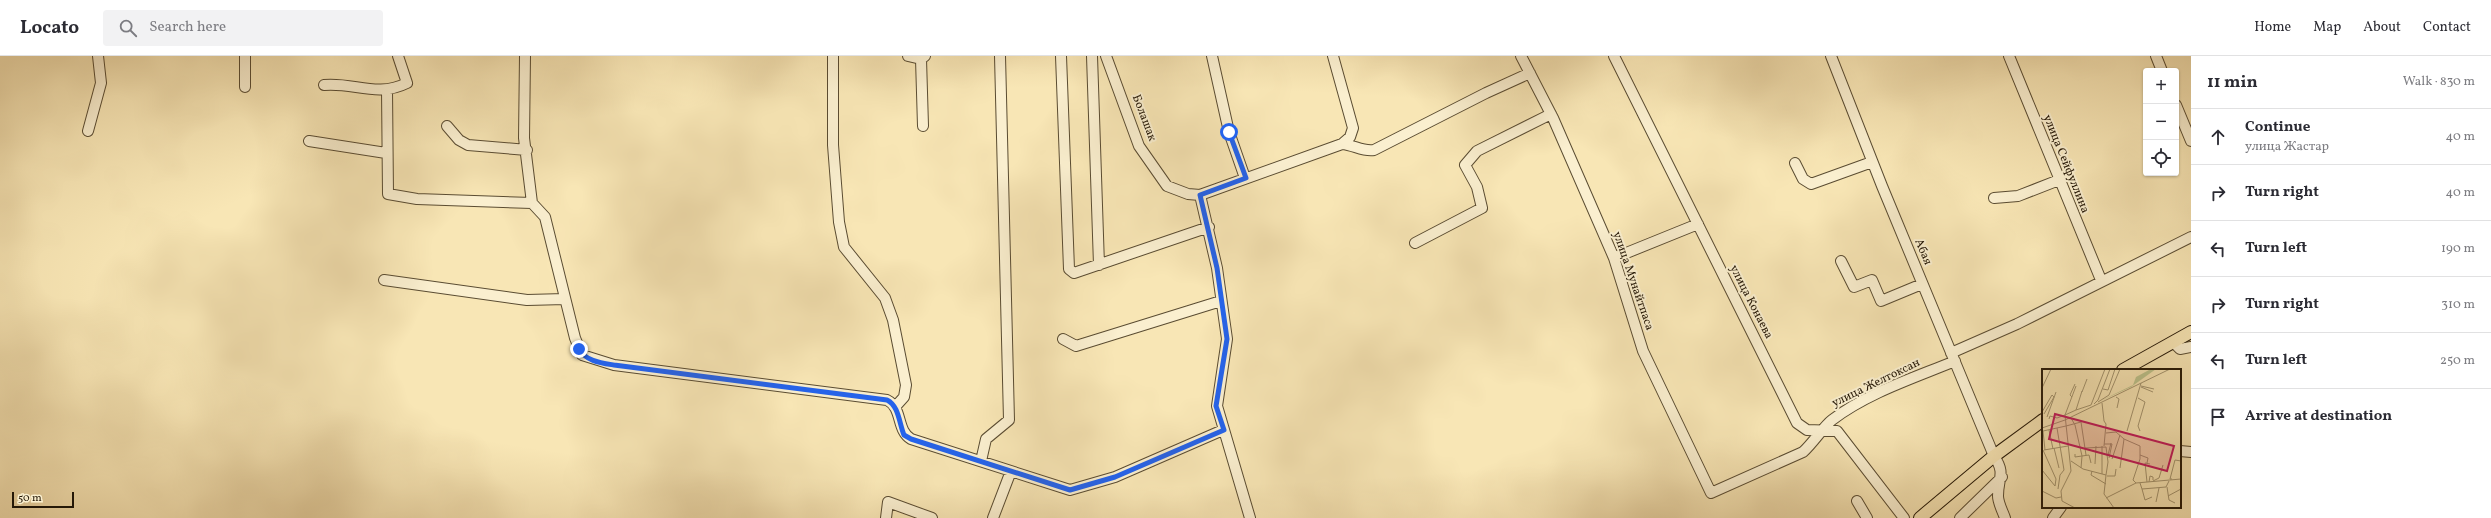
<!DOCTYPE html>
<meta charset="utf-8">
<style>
body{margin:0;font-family:Vollkorn,serif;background:#f2f2f3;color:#2b2b33}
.controls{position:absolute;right:12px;top:12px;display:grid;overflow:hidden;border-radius:4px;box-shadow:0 1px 3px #0004}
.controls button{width:36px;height:36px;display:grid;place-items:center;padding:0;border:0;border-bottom:1px solid #e1e1e2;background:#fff;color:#2b2b33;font:20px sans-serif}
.scale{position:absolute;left:12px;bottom:10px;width:62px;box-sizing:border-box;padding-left:4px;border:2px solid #251807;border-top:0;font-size:11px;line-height:14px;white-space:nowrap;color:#251807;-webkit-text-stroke:3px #faefcf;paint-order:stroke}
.stop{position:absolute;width:12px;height:12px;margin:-9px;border:3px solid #2563eb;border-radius:50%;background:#fff}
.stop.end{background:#2563eb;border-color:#fff;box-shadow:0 1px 4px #0008}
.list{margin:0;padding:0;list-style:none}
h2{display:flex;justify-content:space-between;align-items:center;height:52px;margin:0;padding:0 16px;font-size:17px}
h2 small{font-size:13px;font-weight:400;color:#7c7c81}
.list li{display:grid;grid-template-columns:26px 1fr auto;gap:12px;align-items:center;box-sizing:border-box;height:56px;padding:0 16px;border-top:1px solid #e1e1e2}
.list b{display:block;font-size:15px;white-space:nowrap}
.list p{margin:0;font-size:13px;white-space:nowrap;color:#7c7c81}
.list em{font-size:13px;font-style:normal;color:#7c7c81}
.icon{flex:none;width:22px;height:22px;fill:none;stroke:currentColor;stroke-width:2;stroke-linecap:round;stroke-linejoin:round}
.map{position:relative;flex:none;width:2191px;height:462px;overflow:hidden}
header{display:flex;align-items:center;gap:24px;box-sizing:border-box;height:56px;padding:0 20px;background:#fff;border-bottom:1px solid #e1e1e2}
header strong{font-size:19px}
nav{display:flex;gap:22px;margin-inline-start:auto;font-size:14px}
.search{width:280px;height:36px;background:#f2f2f3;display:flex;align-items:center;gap:10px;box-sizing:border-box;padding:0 14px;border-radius:4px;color:#7c7c81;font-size:15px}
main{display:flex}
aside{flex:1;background:#fff}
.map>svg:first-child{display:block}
</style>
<header>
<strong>Locato</strong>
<div class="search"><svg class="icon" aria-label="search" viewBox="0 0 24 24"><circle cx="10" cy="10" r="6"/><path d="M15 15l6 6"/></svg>Search here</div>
<nav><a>Home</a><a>Map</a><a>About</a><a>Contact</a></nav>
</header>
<main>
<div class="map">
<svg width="2191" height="462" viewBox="0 0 2191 462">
<rect width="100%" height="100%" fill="#f8e6b5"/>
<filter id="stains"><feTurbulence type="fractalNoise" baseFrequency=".005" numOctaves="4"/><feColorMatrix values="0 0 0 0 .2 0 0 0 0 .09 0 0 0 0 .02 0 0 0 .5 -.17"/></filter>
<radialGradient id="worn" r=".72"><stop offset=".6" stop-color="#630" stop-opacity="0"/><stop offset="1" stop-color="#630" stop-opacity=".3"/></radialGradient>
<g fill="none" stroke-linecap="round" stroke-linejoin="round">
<!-- minor casing -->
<g stroke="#5a4c32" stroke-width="12">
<path id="minor" d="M525 0 524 82 532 147
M833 0V89L839 166 844 191 885 242 893 264 906 329 904 341 895 351
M908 0 921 3
M1061 0 1069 213 1074 217 1209 171
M1092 0 1099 209
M1106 0 1139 90 1167 130 1188 138 1200 139 1342 88C1354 89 1363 96 1374 94L1486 37 1530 17
M1212 0 1229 76 1245 122
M1333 0 1353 72 1350 81 1342 88
M1521 0 1553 62 1614 202 1643 295 1711 437 1803 396C1813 387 1824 370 1832 364 1867 337 1914 322 1955 305
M1614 0 1797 367 1807 374 1837 375 1904 462
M1831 0 1882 130 1994 400C2006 418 1998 421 1998 440 1998 447 2003 456 2005 462
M2009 0 2101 224
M2156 0 2162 15
M324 29C354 26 377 42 407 27L398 0
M245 31V0
M387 34 388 138 417 143 532 147 545 161 575 282 582 299 614 309 887 344C903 352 896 374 911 383L1070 434 1115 421 1223 374
M2176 49 2191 85
M447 70 459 84 468 89 527 94
M923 70 921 3 925 0
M88 75 101 27 98 0
M309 85 386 97
M1795 107 1803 123 1811 128 1872 106
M1200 139 1217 212 1227 283 1217 350 1250 462
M1994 142 2018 140 2059 124
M1415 187 1482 152 1477 131 1465 109 1477 95 1551 58
M1614 202 1698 168
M1841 205 1854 231 1872 224 1881 245 1922 228
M384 224 527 244 565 243
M1063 283 1076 290 1221 245
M2173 286 2180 293 2191 291
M1951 297 2017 268 2191 181
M2180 395 2191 396
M981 405 986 383 1009 364 1000 0
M1857 445 1867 462
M886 462 888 446 932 462
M993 462 1011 415
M1960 462 2002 421
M2053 462 2061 451"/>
</g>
<!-- major casing -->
<g stroke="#251807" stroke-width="14">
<path id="major" d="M2123 314 2191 276
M1920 462 1994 400 2043 364"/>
</g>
<!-- minor -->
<use href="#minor" stroke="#faefcf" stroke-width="10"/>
<!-- major -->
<use href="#major" stroke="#f8e6b5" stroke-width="12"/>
</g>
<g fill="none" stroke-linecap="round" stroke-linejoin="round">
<!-- route -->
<path stroke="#2563eb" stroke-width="5" d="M579 293C585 305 602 307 614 309L887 344C899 350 899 367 904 379L911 383 1070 434 1115 421 1224 374 1216 350 1227 283 1217 212 1200 139 1246 122 1229 76"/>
</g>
<g text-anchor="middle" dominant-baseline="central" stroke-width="4" stroke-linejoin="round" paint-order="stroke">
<!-- street labels -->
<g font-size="12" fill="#251807" stroke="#faefcf">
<text transform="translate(1144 62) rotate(69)">Болашак</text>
<text transform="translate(2066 108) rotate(68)">улица Сейфуллина</text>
<text transform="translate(1923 196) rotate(67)">Абая</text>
<text transform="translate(1633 225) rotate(71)">улица Мунайтпаса</text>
<text transform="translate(1751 246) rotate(63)">улица Конаева</text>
<text transform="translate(1876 327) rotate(-26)">улица Желтоксан</text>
</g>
</g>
<!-- overview -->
<g transform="translate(2042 313)">
<rect width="139" height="139" fill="#f8e6b5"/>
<path d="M114 0 89 18 56 33 91 16 94 8 107 1Z" fill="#bdc58e"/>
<path fill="none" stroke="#a4946f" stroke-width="1" d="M99 17 112 20M99 18 111 23M0 19 9 0M61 20 66 21 73 0M40 23 45 10M30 28 28 26 33 15M74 28 77 30 75 39M96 29 103 33 96 57 98 62M56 33 67 26 78 0M60 34 62 52 64 55 62 77M52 35 56 31 68 0M34 41 49 36 63 0M0 43 10 26 12 28 2 45M23 46 34 41 40 22M5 48 14 23M29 49 33 56 40 87 39 99M7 50 8 47 15 49 23 46M24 57 39 53 44 86M0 59 23 51 128 0M15 59 22 101 18 106 16 120M7 61 11 80M85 62 99 14M64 64 74 63 82 70 98 77V90L91 111 94 114M62 75H70L67 89M60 77V105M12 79 17 99M43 79 64 78 66 93 64 106M1 81 14 110 13 117M2 81 26 77M3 81 1 62 24 57M33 85V88L47 86 49 94M66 86 69 74M98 86 106 89 105 94M70 90 78 66M29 92 41 100 64 106 62 125 72 139M53 95 54 77M78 99 82 70M0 101 13 117M50 102 49 106 64 115M65 107H73L74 100M130 110H128L133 91 139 92M111 112 117 109 121 96M105 113 103 94 108 95M107 113 108 107 111 108V111M98 114 100 120 124 118 127 112M125 118 127 131 133 134M100 120 103 131 110 128M0 122 14 129 19 128M126 127 139 120M64 129 94 114 139 110M114 133 117 119M33 139 20 132 19 122 29 102 23 46 34 17"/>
<path fill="#c2185b" fill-opacity="0.15" stroke="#c2185b" stroke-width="2" d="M13 45 132 77 125 102 7 70Z"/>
<rect width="139" height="139" fill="none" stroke="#251807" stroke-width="2"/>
</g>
<rect width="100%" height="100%" filter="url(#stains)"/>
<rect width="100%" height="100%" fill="url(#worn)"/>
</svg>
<div class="controls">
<button>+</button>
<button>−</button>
<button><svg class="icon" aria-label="locate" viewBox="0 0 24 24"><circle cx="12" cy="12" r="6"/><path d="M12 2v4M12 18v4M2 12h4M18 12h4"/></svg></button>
</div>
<div class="scale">50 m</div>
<div class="stop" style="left:1229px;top:76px"></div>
<div class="stop end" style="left:579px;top:293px"></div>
</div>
<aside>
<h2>11 min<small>Walk · 830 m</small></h2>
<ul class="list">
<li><svg class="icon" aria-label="ahead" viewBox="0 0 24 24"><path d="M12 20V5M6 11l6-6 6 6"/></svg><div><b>Continue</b><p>улица Жастар</p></div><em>40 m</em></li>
<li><svg class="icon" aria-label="right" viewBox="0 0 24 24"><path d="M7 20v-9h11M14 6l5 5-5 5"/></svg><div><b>Turn right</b></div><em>40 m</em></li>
<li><svg class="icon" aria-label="left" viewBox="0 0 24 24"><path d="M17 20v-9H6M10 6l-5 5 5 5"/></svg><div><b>Turn left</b></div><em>190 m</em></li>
<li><svg class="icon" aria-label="right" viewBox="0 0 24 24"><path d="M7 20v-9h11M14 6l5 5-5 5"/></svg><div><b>Turn right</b></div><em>310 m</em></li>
<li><svg class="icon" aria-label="left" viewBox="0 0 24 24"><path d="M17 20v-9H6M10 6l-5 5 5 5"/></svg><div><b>Turn left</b></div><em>250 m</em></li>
<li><svg class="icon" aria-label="arrive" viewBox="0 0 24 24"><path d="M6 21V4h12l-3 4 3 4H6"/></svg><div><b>Arrive at destination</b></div></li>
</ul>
</aside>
</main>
